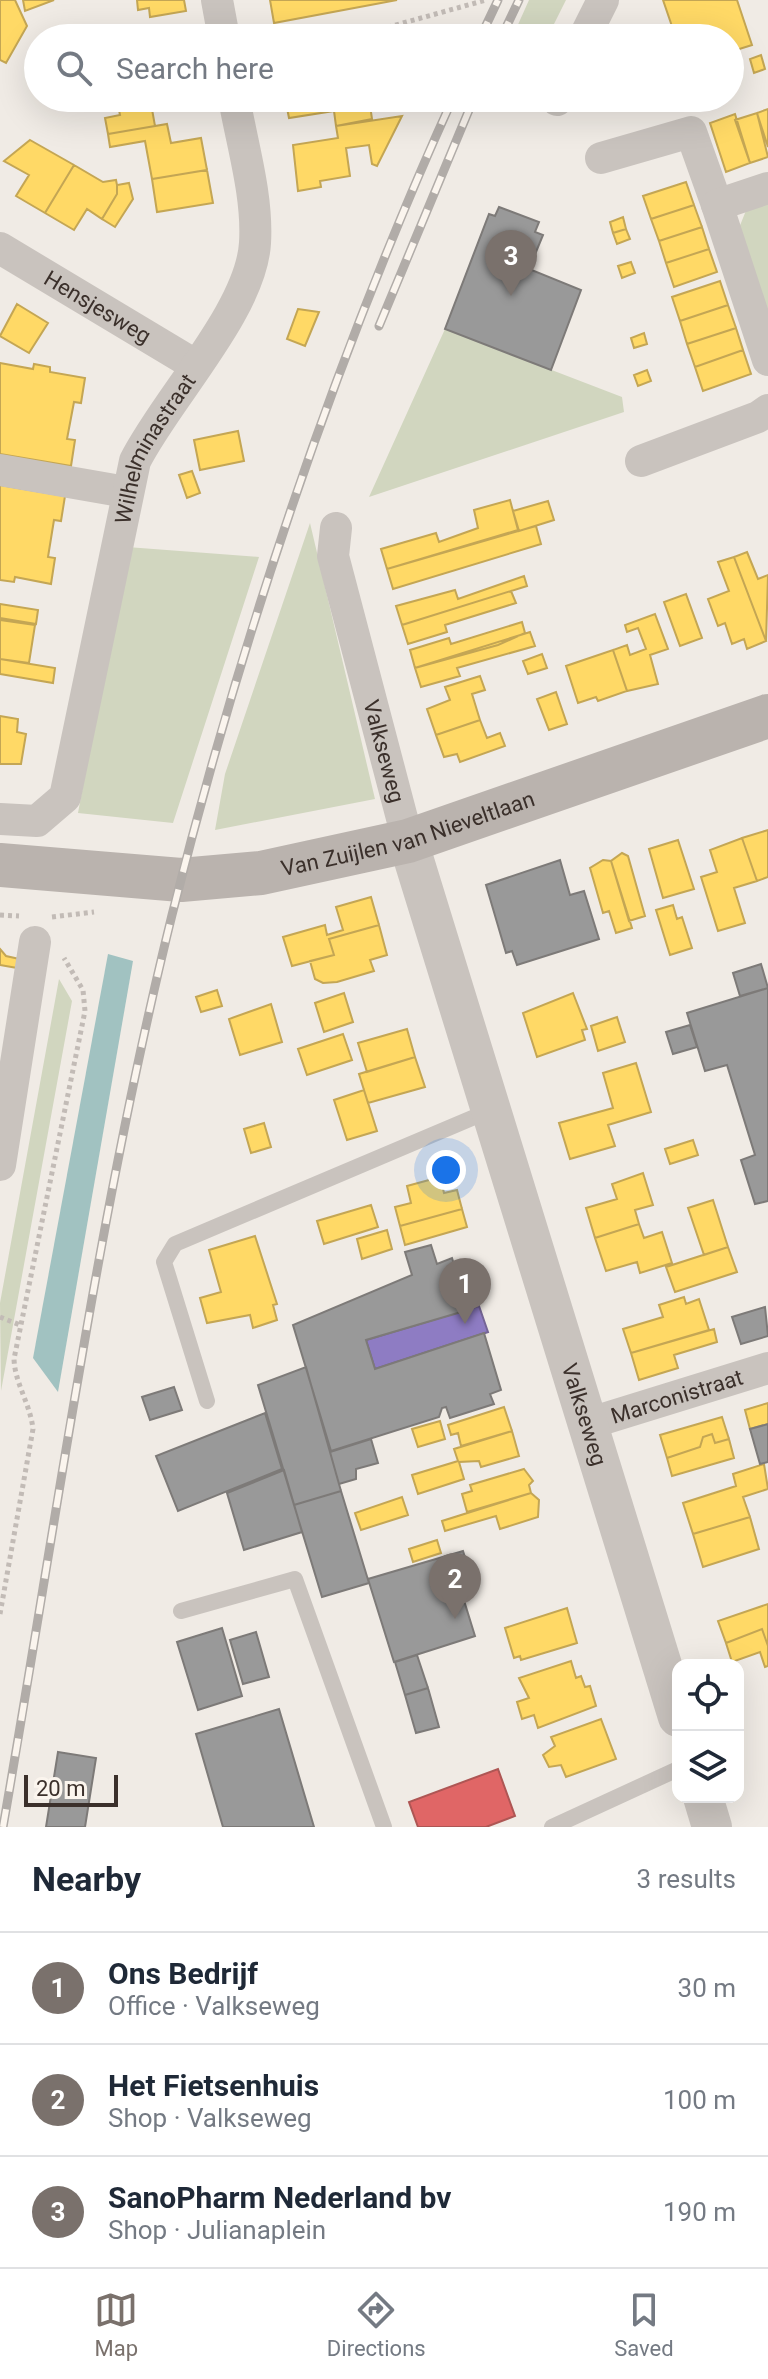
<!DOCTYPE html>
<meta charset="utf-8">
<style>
body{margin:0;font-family:Roboto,sans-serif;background:#f6f6f7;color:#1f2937}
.controls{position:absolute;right:24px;bottom:24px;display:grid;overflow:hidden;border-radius:16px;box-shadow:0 8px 32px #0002}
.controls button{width:72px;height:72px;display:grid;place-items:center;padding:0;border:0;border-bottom:2px solid #e0e1e3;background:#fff;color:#1f2937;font:40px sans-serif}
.scale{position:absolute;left:24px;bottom:20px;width:94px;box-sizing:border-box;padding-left:8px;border:4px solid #3b302b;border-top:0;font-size:22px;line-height:28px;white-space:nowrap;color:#3b302b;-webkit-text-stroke:6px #fbf5ee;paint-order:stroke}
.you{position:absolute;left:446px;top:1170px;width:28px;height:28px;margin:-20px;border:6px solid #fff;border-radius:50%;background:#1a73e8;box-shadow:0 0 0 12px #1a73e833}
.badge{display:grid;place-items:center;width:52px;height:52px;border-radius:50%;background:#7a716c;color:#fff;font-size:26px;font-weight:700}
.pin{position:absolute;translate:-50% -66px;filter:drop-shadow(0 2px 4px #0008)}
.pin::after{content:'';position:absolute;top:42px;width:28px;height:24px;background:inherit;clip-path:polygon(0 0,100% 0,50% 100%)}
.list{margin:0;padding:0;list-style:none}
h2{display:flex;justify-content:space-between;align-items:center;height:104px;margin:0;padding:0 32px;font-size:34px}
h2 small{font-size:26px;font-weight:400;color:#747a83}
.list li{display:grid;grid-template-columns:52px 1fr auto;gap:24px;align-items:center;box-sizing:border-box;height:112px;padding:0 32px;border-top:2px solid #e0e1e3}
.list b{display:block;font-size:30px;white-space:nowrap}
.list p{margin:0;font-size:26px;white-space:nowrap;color:#747a83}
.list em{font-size:26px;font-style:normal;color:#747a83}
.icon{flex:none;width:44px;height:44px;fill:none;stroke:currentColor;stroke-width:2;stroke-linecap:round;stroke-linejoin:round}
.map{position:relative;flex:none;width:768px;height:1827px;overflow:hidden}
.search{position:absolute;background:#fff;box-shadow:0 8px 32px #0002;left:24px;right:24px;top:24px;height:88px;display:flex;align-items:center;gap:20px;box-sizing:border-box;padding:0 28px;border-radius:44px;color:#747a83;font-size:30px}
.sheet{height:440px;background:#fff}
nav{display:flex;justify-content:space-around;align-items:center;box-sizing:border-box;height:112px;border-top:2px solid #e0e1e3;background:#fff;font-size:22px;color:#747a83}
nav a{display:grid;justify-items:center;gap:4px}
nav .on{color:#7a716c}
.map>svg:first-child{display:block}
</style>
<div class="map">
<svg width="768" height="1827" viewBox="0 0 768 1827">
<rect width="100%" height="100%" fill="#f0ebe5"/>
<!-- green -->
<path fill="#d1d6bf" d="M529 0H566L547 38H512Z
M768 203V317L739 228 747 208Z
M445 329 622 397 624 412 369 497Z
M310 523 375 799 215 830 225 774Z
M127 547 259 557 173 823 78 813Z
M59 979 72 1001 1 1391 0 1303Z"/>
<!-- water -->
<path fill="#a1c2c1" d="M108 954 133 961 58 1392 33 1358Z"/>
<!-- homes -->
<path fill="#ffd966" stroke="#c4a654" stroke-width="2" d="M0 0H15L27 26 6 63 0 60Z
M23 0H54L25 11Z
M137 0H184L186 11 150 17 149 8 138 10Z
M270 0H397L274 23Z
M663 0H737L752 45 730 52V38H676Z
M761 55 765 69 754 73 750 59Z
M125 98H150L155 126 108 134 105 118 120 115 119 110 126 108Z
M285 98H337L338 102 369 98 372 119 336 126 334 111 289 118Z
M768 109V147L757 113Z
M757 113 768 157 750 163 735 120Z
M735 114 750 163 726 172 710 123Z
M402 116 377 166 372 164 369 145 346 148 350 176 320 181 321 187 298 191 293 145 338 138 336 126Z
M167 124 171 143 201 138 207 170 152 179 145 141 110 147 108 134Z
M30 140 74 165 45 213 16 196 29 175 4 161Z
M74 165 103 182 116 180 117 185V194L102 219 87 209 74 230 45 213Z
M207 170 213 203 157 212 152 179Z
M686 182 694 205 651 219 643 196Z
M129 183 133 199 115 227 102 219 117 194V185Z
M694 205 702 227 659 241 651 219Z
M623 217 626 229 613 233 610 222Z
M702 227 709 249 666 263 659 241Z
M626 229 630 239 617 244 613 233Z
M709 249 717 272 674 287 666 263Z
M631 262 635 273 622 278 618 266Z
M720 281 728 305 680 321 672 297Z
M17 304 48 323 29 353 0 336Z
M728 305 736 328 687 344 680 321Z
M298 309 319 312 305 346 287 339Z
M736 328 743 350 695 367 687 344Z
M644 333 647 344 634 348 631 338Z
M743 350 751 374 703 391 695 367Z
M0 363 33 369 34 364 50 367V372L85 378 81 403 74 402 67 439 75 440 71 466 0 454Z
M647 370 651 381 638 386 634 375Z
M238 431 244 461 200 470 194 440Z
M192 471 200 493 187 498 179 475Z
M0 485 65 496 61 521 54 520 48 557 55 558 51 584 15 577 14 582 0 580Z
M510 500 518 530 387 569 381 549 436 533 439 542 478 528 474 510Z
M548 501 554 520 519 531 513 511Z
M536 526 541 544 393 589 387 569Z
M747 552 758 579 768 575 766 641 734 557Z
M734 557 766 641 747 649 744 639 732 644 725 623 718 626 708 599 729 591 718 562Z
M524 576 527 586 402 625 396 606 455 590 458 599Z
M511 591 516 603 445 625 447 632 408 644 402 625Z
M686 594 702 638 680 646 664 602Z
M0 604 38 610 36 624 0 618Z
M655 614 668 649 650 655 658 684 627 691 613 650 627 645 630 655 646 649 638 628 627 632 625 625Z
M0 620 35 625 29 663 0 659Z
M522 622 525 633 498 645 415 668 410 650 449 638 451 644Z
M530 632 535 646 457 668 460 676 421 687 415 668Z
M613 650 627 691 598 701 596 697 578 703 566 666Z
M542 654 547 668 528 674 523 661Z
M0 659 55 668 53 683 0 674Z
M480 676 485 690 472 694 480 720 436 735 427 709 450 700 445 687Z
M556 692 567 724 549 730 537 699Z
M0 716 18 719 17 732 26 734 21 764H0Z
M480 720 487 738 500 733 505 746 460 762 457 754 444 757 436 735Z
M768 830V877L757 881 742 838Z
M742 838 757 881 734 888 745 923 718 931 701 877 717 872 710 850Z
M678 840 694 889 663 898 649 849Z
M622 853 628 856 645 916 629 921 611 861Z
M603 860 611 861 632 928 616 933 609 911 603 913 590 868Z
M371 897 379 925 329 939 334 955 292 966 283 937 325 925 327 935 343 930 336 907Z
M673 905 677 919 682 917 692 948 670 955 656 910Z
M379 925 387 955 370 960 374 971 337 982 323 983 315 979 310 961 334 955 329 939Z
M0 949 6 956 24 960 23 969 0 965Z
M217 990 222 1006 201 1012 196 997Z
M344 993 353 1022 324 1032 315 1003Z
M573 993 587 1029 582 1030 585 1040 537 1057 523 1013Z
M271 1004 282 1042 240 1055 229 1019Z
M617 1017 625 1042 598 1051 591 1026Z
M407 1029 415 1057 367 1072 358 1043Z
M343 1034 352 1060 307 1075 298 1049Z
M415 1057 425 1087 368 1103 359 1074Z
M636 1063 651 1112 608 1125 615 1146 570 1159 559 1123 613 1108 603 1073Z
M364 1090 377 1131 347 1140 334 1100Z
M264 1123 271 1147 251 1153 244 1129Z
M693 1140 698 1155 670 1164 665 1149Z
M643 1173 653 1205 635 1210 639 1224 595 1238 586 1208 617 1199 612 1184Z
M440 1177 444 1193 457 1190 462 1209 400 1226 395 1207 411 1203 407 1186Z
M713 1200 728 1247 704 1255 688 1208Z
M371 1205 378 1227 324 1244 317 1221Z
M462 1209 467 1227 405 1245 400 1226Z
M639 1224 644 1238 662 1232 672 1263 640 1273 637 1262 606 1271 595 1238Z
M387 1230 392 1249 362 1259 357 1239Z
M255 1236 277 1304 273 1305 277 1320 253 1328 250 1315 207 1323 200 1298 221 1292 209 1250Z
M728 1247 737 1272 675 1292 666 1267Z
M684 1297 686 1304 699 1299 709 1330 631 1353 623 1329 663 1317 659 1305Z
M714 1329 717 1342 674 1355 678 1368 639 1380 631 1353Z
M768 1403V1424L750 1429 745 1410Z
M504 1407 512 1431 461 1446 458 1433 451 1435 448 1425Z
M722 1417 729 1439 715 1443 712 1434 703 1437 700 1447 667 1458 660 1435Z
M440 1421 445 1439 418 1447 412 1429Z
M512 1431 519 1456 481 1467 479 1461 459 1462 464 1479 418 1494 412 1475 458 1461 454 1449Z
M712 1434 715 1443 729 1439 734 1458 672 1476 667 1458 700 1447 703 1437Z
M764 1464 768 1489 743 1497 750 1517 693 1534 683 1503 736 1486 733 1474Z
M524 1469 533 1481 529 1485 531 1493 467 1512 462 1494 472 1491 470 1485Z
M531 1493 539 1500 538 1517 500 1529 496 1516 445 1531 442 1521Z
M402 1497 408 1515 361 1530 355 1513Z
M750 1517 759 1549 703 1567 693 1534Z
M437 1540 441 1553 413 1562 409 1549Z
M768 1604V1646L762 1629 726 1643 718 1621Z
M567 1608 577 1643 521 1660 520 1656 514 1658 505 1628Z
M762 1629 768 1646V1666L765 1667 760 1652 732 1662 726 1643Z
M571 1661 576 1678 581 1676 585 1687 590 1686 596 1706 538 1728 534 1715 522 1719 517 1702 529 1698 519 1678Z
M601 1719 616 1759 566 1777 561 1765 549 1767 543 1755 555 1746 551 1737Z"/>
<!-- shops -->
<path fill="#e06666" stroke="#ae5654" stroke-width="2" d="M498 1769 515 1816 486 1827H418L409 1802Z"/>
<!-- offices -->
<path fill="#8e7cc3" stroke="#756595" stroke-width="2" d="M479 1306 488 1332 375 1369 366 1340Z"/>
<!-- industry -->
<path fill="#999" stroke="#7d7a78" stroke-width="2" d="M499 207 539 222 535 232 543 235 529 269 581 290 551 370 445 329 489 214 495 216Z
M560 860 570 895 584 891 599 939 517 965 512 951 506 953 486 885Z
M761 964 768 988 740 996 733 973Z
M768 988V1201L755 1204 741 1160 755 1155 727 1065 705 1071 687 1013Z
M690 1025 697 1047 673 1054 666 1032Z
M431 1245 437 1264 452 1258 468 1310 366 1340 375 1369 484 1333 501 1390 490 1394 494 1404 450 1418 446 1407 442 1408 439 1417 331 1451 293 1325 412 1275 405 1252Z
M765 1307 768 1336 741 1344 732 1317Z
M306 1367 341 1491 294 1505 258 1385Z
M174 1387 182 1410 150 1420 142 1397Z
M265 1413 282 1469 178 1511 156 1456Z
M768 1424V1462L760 1464 750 1429Z
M371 1439 378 1463 356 1469V1479L339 1484 330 1452Z
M284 1470 302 1532 244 1550 227 1493Z
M341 1491 369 1583 322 1597 294 1505Z
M463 1551 475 1589 462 1594 475 1636 394 1662 368 1579Z
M222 1628 242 1696 198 1710 177 1642Z
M256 1632 269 1677 243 1684 230 1640Z
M417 1655 428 1688 405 1695 395 1662Z
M428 1688 439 1727 416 1733 405 1695Z
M279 1709 314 1827H223L196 1734Z
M58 1752 96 1758 85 1827H46Z"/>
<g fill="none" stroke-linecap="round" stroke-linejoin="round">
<!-- path -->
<path stroke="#c2bbb6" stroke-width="5" stroke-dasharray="4 4" stroke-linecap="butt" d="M349 38 486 0
M0 915 19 916
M52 917 94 912
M0 1317 20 1325
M0 1614 33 1429C30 1403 15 1384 14 1359L85 1011 83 990 64 958"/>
<!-- service -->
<path stroke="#c9c3be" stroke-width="16" d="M207 1401 164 1262 175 1244 491 1110
M181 1611 295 1579 384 1827
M552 1827 678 1769"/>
<!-- minor -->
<g stroke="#c9c3be" stroke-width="32">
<path d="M217 0 224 38"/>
<path d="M584 38 603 0"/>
<path d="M557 100 558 98"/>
<path d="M601 158 691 132 717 205"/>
<path d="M768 188 717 205 768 360"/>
<path id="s1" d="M0 248 195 365"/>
<path d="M641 461 758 417 768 410"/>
<path d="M0 470 126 492"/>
<path id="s2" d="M336 528 333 556 408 841"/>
<path id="s3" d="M0 819 37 821 65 797 135 461C166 399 251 311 255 243 258 196 242 144 234 98"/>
<path d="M0 1165 35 942"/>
<path id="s4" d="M587 1424 768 1368"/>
</g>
<!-- tertiary -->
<g stroke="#c9c3be" stroke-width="40">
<path id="s5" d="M408 841 678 1717"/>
<path d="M703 1797 712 1827"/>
</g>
<!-- secondary -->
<path stroke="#bab3ae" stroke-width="44" id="s6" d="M0 865 181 880 261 873 408 841 768 716"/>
<!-- rail casing -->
<g stroke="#b1aca8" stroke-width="9">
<path id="rail" d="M480 38 498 0
M501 38 519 0
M379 326 474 98
M3 1827C56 1523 98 1214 172 915 242 635 334 361 453 98"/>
</g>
<!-- rail -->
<use href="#rail" stroke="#fbf5ee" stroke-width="6" stroke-dasharray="18" stroke-linecap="butt"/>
</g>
<g text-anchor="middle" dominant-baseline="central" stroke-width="8" stroke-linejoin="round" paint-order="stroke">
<!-- street labels -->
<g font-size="22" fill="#3b302b" stroke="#fbf5ee">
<text stroke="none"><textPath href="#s1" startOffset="114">Hensjesweg</textPath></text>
<text stroke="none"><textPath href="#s3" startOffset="436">Wilhelminastraat</textPath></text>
<text stroke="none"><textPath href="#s2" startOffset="230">Valkseweg</textPath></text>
<text stroke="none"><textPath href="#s6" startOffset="414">Van Zuijlen van Nieveltlaan</textPath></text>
<text stroke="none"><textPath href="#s4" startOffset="94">Marconistraat</textPath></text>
<text stroke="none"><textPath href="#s5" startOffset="600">Valkseweg</textPath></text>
</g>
</g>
</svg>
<div class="controls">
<button><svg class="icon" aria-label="locate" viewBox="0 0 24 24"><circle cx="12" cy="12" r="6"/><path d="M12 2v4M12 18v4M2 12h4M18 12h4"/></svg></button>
<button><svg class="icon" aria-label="layers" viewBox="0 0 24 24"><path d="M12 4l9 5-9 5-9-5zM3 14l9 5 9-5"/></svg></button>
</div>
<div class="scale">20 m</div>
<div class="you"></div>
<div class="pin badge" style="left:465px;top:1324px">1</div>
<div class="pin badge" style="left:455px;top:1619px">2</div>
<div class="pin badge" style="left:511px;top:296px">3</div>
<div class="search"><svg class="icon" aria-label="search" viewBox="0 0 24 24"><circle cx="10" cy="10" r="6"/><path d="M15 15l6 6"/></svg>Search here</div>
</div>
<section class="sheet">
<h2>Nearby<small>3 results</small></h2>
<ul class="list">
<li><span class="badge">1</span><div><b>Ons Bedrijf</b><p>Office · Valkseweg</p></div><em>30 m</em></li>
<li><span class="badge">2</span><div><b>Het Fietsenhuis</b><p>Shop · Valkseweg</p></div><em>100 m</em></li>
<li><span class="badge">3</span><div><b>SanoPharm Nederland bv</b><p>Shop · Julianaplein</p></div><em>190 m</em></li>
</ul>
</section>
<nav>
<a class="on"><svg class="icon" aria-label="map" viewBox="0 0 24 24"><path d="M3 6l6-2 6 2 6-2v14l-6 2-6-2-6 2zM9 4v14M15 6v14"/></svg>Map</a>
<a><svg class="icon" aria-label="directions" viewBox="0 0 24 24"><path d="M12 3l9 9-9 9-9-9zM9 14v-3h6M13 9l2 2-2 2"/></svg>Directions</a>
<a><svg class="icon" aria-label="saved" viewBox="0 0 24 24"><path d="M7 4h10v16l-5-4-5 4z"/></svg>Saved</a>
</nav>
